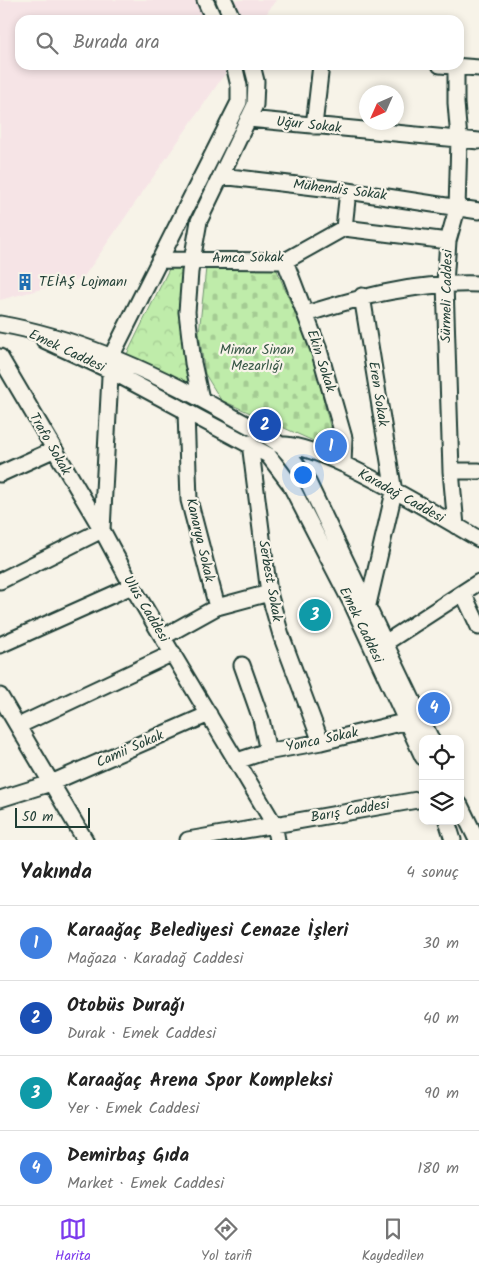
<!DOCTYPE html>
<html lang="tr">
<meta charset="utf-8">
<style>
body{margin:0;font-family:Kalam,sans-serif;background:#f2f2f2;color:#222}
.controls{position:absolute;right:15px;bottom:15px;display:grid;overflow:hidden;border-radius:10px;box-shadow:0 2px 8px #0003}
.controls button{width:45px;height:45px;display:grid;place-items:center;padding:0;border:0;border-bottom:1px solid #e0e0e0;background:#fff;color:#222;font:25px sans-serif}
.compass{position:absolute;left:359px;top:85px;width:45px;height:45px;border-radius:50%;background:#fff;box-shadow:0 2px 8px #0003;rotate:225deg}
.scale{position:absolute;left:15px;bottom:12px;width:75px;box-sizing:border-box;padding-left:5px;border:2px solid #1f3d34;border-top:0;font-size:14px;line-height:18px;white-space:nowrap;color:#1f3d34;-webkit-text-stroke:4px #f7f3e8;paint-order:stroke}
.you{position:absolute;left:302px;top:474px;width:18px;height:18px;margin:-12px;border:4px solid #fff;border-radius:50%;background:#1a73e8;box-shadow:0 0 0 8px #1a73e833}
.badge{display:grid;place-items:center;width:32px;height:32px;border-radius:50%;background:#7c3aed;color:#fff;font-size:16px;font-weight:700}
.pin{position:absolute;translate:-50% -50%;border:2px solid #fff;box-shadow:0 1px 5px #0006}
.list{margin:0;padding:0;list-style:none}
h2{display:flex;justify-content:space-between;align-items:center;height:65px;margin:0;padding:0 20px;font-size:21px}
h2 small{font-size:16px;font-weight:400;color:#767676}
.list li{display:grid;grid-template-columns:32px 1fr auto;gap:15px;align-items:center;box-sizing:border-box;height:75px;padding:0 20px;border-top:1px solid #e0e0e0}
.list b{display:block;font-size:19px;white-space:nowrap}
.list p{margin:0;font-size:16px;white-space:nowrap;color:#767676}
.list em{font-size:16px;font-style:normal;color:#767676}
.icon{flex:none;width:28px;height:28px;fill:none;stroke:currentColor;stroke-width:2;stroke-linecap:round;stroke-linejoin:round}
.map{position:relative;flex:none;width:479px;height:840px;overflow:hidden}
.search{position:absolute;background:#fff;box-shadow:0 2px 8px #0003;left:15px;right:15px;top:15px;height:55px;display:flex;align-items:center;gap:12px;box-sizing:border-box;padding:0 18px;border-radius:15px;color:#767676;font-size:19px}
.sheet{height:365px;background:#fff}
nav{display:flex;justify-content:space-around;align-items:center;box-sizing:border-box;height:70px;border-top:1px solid #e0e0e0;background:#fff;font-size:14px;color:#767676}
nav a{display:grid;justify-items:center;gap:2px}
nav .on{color:#7c3aed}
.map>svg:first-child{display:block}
</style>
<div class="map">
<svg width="479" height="840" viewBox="0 0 479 840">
<defs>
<pattern id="cemetery-stones" width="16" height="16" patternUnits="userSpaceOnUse" patternTransform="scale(1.25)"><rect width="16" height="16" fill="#bfecaa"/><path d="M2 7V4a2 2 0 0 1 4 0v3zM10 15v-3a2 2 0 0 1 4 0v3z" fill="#a4cb93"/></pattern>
<pattern id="park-crowns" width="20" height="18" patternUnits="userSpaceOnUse" patternTransform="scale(1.25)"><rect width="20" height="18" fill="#bfecaa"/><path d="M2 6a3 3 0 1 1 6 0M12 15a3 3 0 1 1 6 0" fill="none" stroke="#a4cb93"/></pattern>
</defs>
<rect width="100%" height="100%" fill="#f7f3e8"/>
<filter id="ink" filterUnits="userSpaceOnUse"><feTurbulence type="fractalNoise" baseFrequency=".02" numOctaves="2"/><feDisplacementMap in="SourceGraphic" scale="10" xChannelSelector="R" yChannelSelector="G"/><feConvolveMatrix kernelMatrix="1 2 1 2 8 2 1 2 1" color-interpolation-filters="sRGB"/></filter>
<g filter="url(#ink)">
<!-- built -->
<path fill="#f6e4e6" d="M0 0H276L262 20H20V65H231L83 278 0 300Z"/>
<!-- cemetery -->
<path fill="url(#cemetery-stones)" stroke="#6f946f" d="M206 268H276L312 353 336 451 221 400 205 374 199 333Z"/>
<!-- park -->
<path fill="url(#park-crowns)" stroke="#6f946f" d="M170 267 182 268 183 333 192 386 126 356Z"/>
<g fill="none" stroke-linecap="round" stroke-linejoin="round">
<!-- minor casing -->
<g stroke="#1f3d34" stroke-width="19">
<path id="minor" d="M205 0 214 20
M224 0 233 20
M234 65 239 86V102L111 357 102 530 132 586 274 824 277 840
M440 65 479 68
M456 66V103L459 139 457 209 448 241 445 283 451 471 456 526
M248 119 479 141
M314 126 321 65
M221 176 348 191 479 211
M344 228 348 191
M159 260 285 261 344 228 448 241
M285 261 319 350 344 438 343 464
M362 296 394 492 367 609
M306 314C363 296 418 282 479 284
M0 324C80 338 156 373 226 413 243 423 263 432 279 444 291 454 298 467 307 480L431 739
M44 340 109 370 268 455 290 484 353 606 423 757
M0 357 102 530 0 581
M201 399 193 363 187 312 190 272 199 221 255 105 256 81 252 65
M186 412 189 500 217 607
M250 443 269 593 281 635 321 742
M279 445C319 441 438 516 479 539
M451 471H479
M0 474 53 450
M463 593 479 627
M163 637 217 607 269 593
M385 643 479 582
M0 645 132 586
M242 665 261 719 268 752
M0 696 85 840
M18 726 173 653
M237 761 261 753 321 742 408 721
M0 799 51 783 209 714
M460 805 477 840
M447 821 453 840
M188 840 423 799"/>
</g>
<!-- minor -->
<use href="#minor" stroke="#f7f3e8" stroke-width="15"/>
</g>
</g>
<!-- icons -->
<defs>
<g id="building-bare" transform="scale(1.35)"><path d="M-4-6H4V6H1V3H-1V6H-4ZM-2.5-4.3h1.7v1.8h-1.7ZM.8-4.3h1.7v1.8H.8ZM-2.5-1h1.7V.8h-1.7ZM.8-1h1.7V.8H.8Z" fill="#1f6fb2" stroke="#f7f3e8" stroke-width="2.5" paint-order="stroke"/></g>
</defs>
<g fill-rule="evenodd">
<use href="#building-bare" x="25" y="282"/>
</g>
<g text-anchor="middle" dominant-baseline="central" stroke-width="4.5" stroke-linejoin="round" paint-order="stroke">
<!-- street labels -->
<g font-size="14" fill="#1f3d34" stroke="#f7f3e8">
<text transform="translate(309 125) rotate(6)">Uğur Sokak</text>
<text transform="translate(340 190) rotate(7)">Mühendis Sokak</text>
<text transform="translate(248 258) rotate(-1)">Amca Sokak</text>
<text transform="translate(447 296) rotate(-89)">Sürmeli Caddesi</text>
<text transform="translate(67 351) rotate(25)">Emek Caddesi</text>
<text transform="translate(321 361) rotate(72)">Ekin Sokak</text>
<text transform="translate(378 394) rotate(81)">Eren Sokak</text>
<text transform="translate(50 444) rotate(60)">Trafo Sokak</text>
<text transform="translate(401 496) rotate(29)">Karadağ Caddesi</text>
<text transform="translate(200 540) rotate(77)">Kanarya Sokak</text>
<text transform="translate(270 581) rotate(80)">Serbest Sokak</text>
<text transform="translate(146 609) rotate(59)">Ulus Caddesi</text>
<text transform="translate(361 625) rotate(64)">Emek Caddesi</text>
<text transform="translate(322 740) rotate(-12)">Yonca Sokak</text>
<text transform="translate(130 749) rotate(-24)">Camii Sokak</text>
<text transform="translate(350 811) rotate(-10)">Barış Caddesi</text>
</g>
<!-- poi labels -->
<g font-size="14" fill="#1f3d34" stroke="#f7f3e8" text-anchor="start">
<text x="39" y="282">TEİAŞ Lojmanı</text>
</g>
<!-- park labels -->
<g font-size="14" fill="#375746" stroke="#f7f3e8">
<text x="257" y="350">Mimar Sinan<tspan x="257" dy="16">Mezarlığı</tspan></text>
</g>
</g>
</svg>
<div class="controls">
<button><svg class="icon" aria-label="locate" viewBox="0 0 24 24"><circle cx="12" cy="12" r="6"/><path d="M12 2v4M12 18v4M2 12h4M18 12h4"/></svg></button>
<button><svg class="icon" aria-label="layers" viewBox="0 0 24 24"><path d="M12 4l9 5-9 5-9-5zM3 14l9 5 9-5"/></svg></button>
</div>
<svg class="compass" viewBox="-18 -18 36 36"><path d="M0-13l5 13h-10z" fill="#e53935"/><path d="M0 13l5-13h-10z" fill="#767676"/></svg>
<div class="scale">50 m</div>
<div class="you"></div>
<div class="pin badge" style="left:331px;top:446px;background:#3f7fe0">1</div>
<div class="pin badge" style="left:265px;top:425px;background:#1a4fb4">2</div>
<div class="pin badge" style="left:315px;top:615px;background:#0f9aa8">3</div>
<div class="pin badge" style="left:434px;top:708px;background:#3f7fe0">4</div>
<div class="search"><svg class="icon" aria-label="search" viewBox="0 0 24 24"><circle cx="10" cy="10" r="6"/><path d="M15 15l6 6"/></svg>Burada ara</div>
</div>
<section class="sheet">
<h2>Yakında<small>4 sonuç</small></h2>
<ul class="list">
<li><span class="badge" style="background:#3f7fe0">1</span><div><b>Karaağaç Belediyesi Cenaze İşleri</b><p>Mağaza · Karadağ Caddesi</p></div><em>30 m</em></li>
<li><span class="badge" style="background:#1a4fb4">2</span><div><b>Otobüs Durağı</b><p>Durak · Emek Caddesi</p></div><em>40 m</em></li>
<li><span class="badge" style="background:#0f9aa8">3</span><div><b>Karaağaç Arena Spor Kompleksi</b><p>Yer · Emek Caddesi</p></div><em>90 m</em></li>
<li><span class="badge" style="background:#3f7fe0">4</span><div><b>Demirbaş Gıda</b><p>Market · Emek Caddesi</p></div><em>180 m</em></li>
</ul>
</section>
<nav>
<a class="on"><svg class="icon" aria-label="map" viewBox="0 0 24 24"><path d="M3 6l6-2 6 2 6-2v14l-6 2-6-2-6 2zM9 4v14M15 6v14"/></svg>Harita</a>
<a><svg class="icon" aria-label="directions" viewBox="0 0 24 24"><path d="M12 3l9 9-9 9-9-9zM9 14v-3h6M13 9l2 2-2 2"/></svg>Yol tarifi</a>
<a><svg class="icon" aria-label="saved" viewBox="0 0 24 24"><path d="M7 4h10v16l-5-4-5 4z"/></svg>Kaydedilen</a>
</nav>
